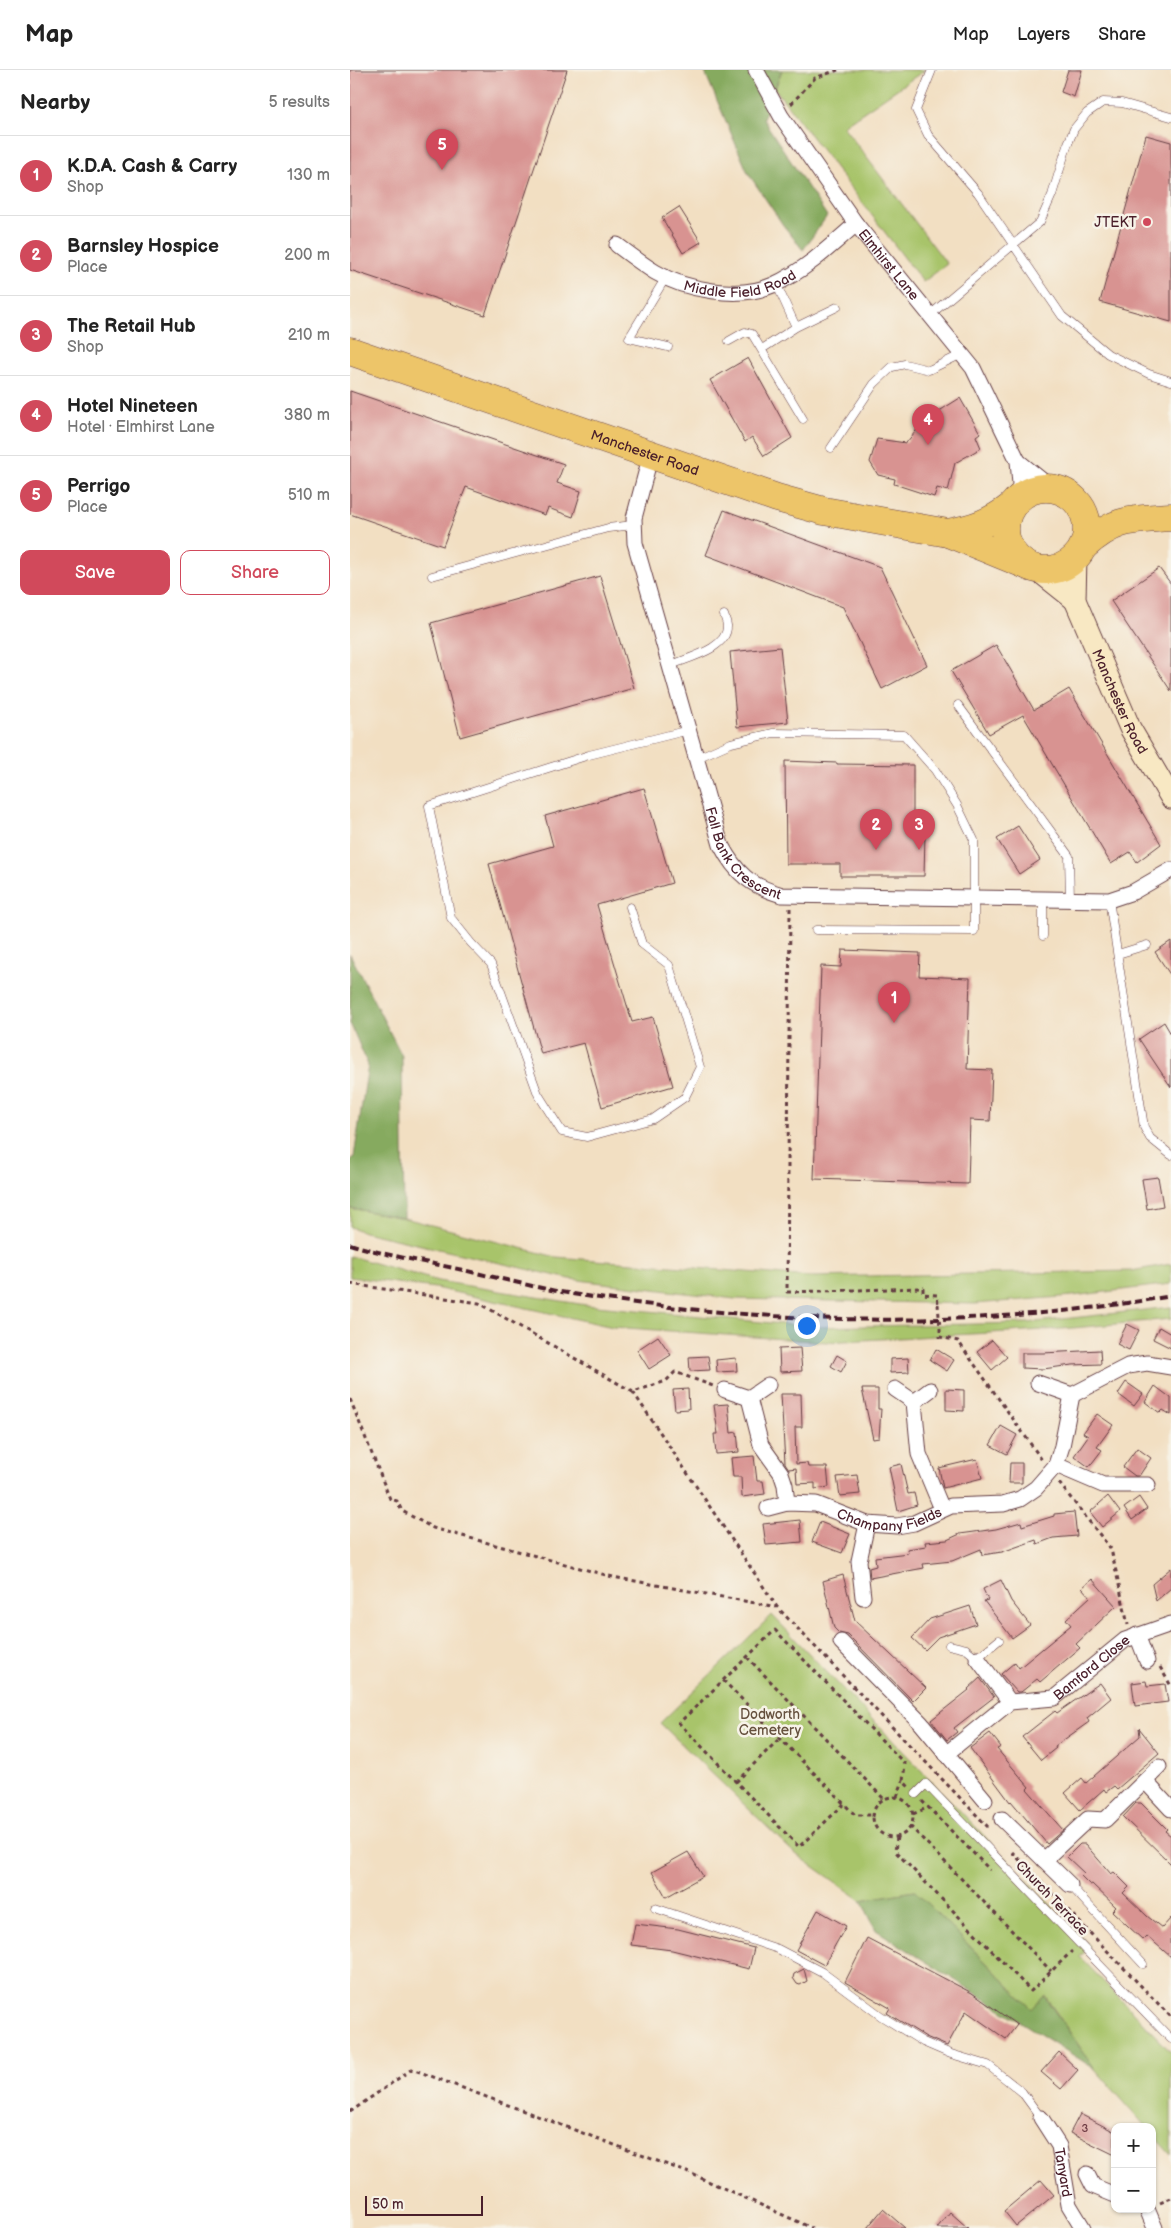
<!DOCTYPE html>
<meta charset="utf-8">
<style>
body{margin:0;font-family:"Balsamiq Sans",sans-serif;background:#f2f2f2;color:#222}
.controls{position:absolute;right:15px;bottom:15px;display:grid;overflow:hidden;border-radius:10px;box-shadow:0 1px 4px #0004}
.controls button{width:45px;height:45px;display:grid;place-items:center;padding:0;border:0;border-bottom:1px solid #e0e0e0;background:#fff;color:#222;font:25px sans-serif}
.scale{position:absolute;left:15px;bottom:12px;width:118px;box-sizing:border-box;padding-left:5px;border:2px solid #4a1f2b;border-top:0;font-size:14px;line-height:18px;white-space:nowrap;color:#4a1f2b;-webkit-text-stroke:4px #f7f3e8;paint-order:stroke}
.you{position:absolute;left:456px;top:1255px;width:18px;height:18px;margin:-12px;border:4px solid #fff;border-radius:50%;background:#1a73e8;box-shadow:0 0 0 8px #1a73e833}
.badge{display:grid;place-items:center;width:32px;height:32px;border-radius:50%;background:#d1495b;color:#fff;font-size:16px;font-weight:700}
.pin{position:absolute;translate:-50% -41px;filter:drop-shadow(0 1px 2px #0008)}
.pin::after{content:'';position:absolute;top:26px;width:18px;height:15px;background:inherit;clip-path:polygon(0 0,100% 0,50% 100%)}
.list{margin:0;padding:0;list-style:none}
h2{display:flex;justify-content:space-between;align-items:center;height:65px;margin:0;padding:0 20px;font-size:21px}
h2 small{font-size:16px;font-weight:400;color:#767676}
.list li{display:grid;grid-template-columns:32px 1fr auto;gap:15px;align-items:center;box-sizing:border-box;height:80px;padding:0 20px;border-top:1px solid #e0e0e0}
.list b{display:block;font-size:19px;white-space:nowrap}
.list p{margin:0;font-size:16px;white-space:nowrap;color:#767676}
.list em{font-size:16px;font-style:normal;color:#767676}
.actions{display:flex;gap:10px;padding:15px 20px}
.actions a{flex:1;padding:11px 0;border:1px solid #d1495b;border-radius:10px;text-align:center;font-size:18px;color:#d1495b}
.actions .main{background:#d1495b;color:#fff}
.map{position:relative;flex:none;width:821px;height:2158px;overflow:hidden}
header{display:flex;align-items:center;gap:30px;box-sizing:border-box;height:70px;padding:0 25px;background:#fff;border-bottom:1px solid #e0e0e0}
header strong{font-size:24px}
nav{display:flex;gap:28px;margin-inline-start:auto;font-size:18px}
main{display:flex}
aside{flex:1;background:#fff}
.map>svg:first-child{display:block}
</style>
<header>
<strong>Map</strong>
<nav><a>Map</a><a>Layers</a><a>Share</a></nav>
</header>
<main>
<aside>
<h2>Nearby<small>5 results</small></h2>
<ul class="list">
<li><span class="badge">1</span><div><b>K.D.A. Cash &amp; Carry</b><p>Shop</p></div><em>130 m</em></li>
<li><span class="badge">2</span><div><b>Barnsley Hospice</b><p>Place</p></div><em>200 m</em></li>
<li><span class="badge">3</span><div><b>The Retail Hub</b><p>Shop</p></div><em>210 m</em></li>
<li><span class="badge">4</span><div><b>Hotel Nineteen</b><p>Hotel · Elmhirst Lane</p></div><em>380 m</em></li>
<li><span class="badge">5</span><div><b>Perrigo</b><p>Place</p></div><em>510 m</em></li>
</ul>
<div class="actions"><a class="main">Save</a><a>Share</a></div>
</aside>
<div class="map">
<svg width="821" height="2158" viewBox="0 0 821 2158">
<rect width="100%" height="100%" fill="#f7f3e8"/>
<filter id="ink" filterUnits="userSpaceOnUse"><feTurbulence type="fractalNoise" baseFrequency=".02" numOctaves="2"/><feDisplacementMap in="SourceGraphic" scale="10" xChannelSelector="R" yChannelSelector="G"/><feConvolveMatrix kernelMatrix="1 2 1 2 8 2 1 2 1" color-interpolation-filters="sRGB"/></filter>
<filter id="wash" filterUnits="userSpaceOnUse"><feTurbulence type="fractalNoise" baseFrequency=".0096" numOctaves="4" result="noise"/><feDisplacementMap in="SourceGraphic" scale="20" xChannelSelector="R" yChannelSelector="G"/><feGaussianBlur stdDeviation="1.12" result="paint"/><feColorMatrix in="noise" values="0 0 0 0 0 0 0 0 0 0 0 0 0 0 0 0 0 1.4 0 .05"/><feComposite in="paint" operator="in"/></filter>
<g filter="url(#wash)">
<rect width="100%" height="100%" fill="#f2dfc2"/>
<!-- green -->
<path fill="#a8c46a" stroke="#79724a" d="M432 0H575L493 56 597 194 573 212 425 19Z
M0 1138 54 1148 206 1187 460 1207 781 1201 821 1194V1214L723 1226 625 1234 385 1229 220 1209 14 1162 0 1157Z
M0 1186 88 1211 236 1235 463 1257 677 1253 821 1237V1249L712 1259 476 1272 263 1257 85 1218 0 1207Z
M422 1545 740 1876 730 1887 821 1982V2085L802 2064V2057H796L745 1999 695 1926 682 1939 565 1821 511 1830 443 1782 310 1653Z"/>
<!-- forest -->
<path fill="#86aa5e" stroke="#686444" d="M354 0H432L413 49 477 146 453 180 433 155 398 103Z
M0 884 52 986 54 1148 0 1138V1092L4 1087 18 995 0 953Z
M565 1821 682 1939 694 1926 745 1999 526 1860 511 1830Z"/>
<g id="blocks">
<!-- building -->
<path fill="#d89391" d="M0 0H217L135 245 0 200Z
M718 0H732L724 27 711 22Z
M796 65 821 72V252L750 232Z
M329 137 351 172 333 183 312 148Z
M398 288 442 368 414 386 402 367 395 372 360 310Z
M0 321 214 394 207 413 231 421 223 447 198 438 195 445 116 417 93 476 0 444Z
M610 328 630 363 626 366 631 378 605 393 598 421 587 418 584 427 544 414 545 409 528 405 520 392 527 369 556 373 575 350Z
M374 440 530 497 577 595 532 619 493 537 356 485Z
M809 498 821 514V621L761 531Z
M250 506 284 618 110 667 81 553Z
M646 575 684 640 719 619 811 774 787 792 780 782 761 794 673 645 639 664 601 601Z
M430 577 438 652 387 657 380 582Z
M435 691 487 693V694L563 695V764H575L574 806H490V794H436Z
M294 718 322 813 247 835 282 952 303 947 323 1016 252 1037 234 973 191 984 139 794 203 776 195 746Z
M668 756 690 790 669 804 647 769Z
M821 871V906L805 882Z
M492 880 570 883 569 906 620 908 617 999 642 1000 640 1051 620 1050 618 1114 464 1109 471 896 491 897Z
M814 952 821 964V1017L789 969Z
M808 1107 813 1136 797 1139 792 1109Z
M777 1254 789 1260 779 1280 767 1274Z
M809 1257 821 1264V1278L803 1269Z
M308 1266 321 1285 299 1299 287 1280Z
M642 1270 657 1287 642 1300 627 1282Z
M450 1278 452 1301 430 1302 429 1279Z
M586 1279 604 1290 597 1301 580 1290Z
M750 1280 751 1294 722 1295 693 1299 672 1298V1283H693Z
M487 1285 497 1291 491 1302 481 1296Z
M358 1286 360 1300 340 1301 339 1287Z
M386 1288 387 1301 367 1302 366 1290Z
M558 1288 559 1302 540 1303V1289Z
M776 1312 793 1324 784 1336 768 1324Z
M805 1316 821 1328V1345L813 1340 810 1343 795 1332Z
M338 1319 339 1339 325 1340 323 1320Z
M512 1319H528V1339H531L529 1368 523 1369Z
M596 1319 614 1320V1341L596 1340Z
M431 1324H451L452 1357H445L446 1394 457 1393 458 1397H477L479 1417 465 1419V1413L447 1414 446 1398 439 1399 435 1393Z
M378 1334 381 1363 387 1362 389 1382 366 1384 364 1364H368L364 1335Z
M747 1344 763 1355 747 1377 752 1380 739 1397 724 1386 738 1366 733 1363Z
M651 1356 667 1365 657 1384 640 1375Z
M787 1378 801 1388 789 1406H785L773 1397Z
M404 1386 407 1411H413L415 1424 392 1427 391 1407H383L381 1388Z
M627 1389 632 1408 593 1418 589 1398Z
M660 1393H672V1413H659Z
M551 1394 558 1424 564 1423 567 1435 548 1441 539 1397Z
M507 1405 510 1424 490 1426 487 1407Z
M758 1426 770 1442 752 1457 740 1442Z
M789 1427 797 1439 782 1450 774 1438Z
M724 1442 727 1466 703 1468 687 1474 686 1470 652 1482 632 1485 631 1479 602 1491 573 1494 574 1498 520 1508 519 1498 526 1496 525 1487 558 1483 557 1479 576 1476 575 1472 597 1470 610 1464 646 1459 671 1452 672 1456 704 1446V1444Z
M450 1450 452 1472 416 1475 413 1454Z
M470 1452 500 1464 492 1483 462 1472Z
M821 1498V1518L806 1531 802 1514Z
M493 1505 505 1551 576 1618 563 1631 498 1565 489 1563 484 1558 473 1511Z
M742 1509 766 1536 726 1574 730 1578 690 1612 687 1609 671 1622H667L651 1604 665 1592 669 1598 721 1555 716 1549 740 1527 732 1518Z
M651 1510 661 1531 680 1555 662 1568 634 1531 638 1530 633 1519Z
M620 1536 626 1554 588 1567 575 1580 562 1568 580 1549Z
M630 1608 644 1627 604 1658 607 1662 597 1670 581 1650 619 1620 618 1619Z
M796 1611 797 1616 815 1614 818 1632 785 1636 782 1613Z
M750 1613 761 1628 737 1648 739 1652 705 1676 706 1678 691 1690 672 1667 705 1641 707 1643Z
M789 1658 809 1683 767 1719 764 1716 756 1722 754 1719 730 1740 715 1723 732 1708 736 1713 790 1666Z
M640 1663 651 1677 647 1679 679 1717 677 1719 713 1760 697 1774 661 1731 660 1732 620 1678Z
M786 1733H791L817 1759 815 1761 821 1766V1794L773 1747Z
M730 1774H735L761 1804 764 1802 779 1817 773 1823 797 1846 812 1858 821 1848V1887L797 1866 793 1870 762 1841 766 1837 742 1814 740 1815 731 1806 734 1803 717 1787Z
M338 1782 353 1806 316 1827 302 1802Z
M468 1840 496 1856 474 1895 446 1880Z
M285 1854 328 1859 404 1878 399 1899 322 1880 281 1875Z
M517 1868 622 1923 667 1955 656 1969 616 1941 597 1976 576 1967 537 1943 540 1938 495 1912Z
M454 1899 457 1911 450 1915 447 1914 443 1908 444 1904Z
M709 1982 728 2000 711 2019 691 2002Z
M730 2044 765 2062V2085L720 2063Z
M691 2110 704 2125 666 2156 654 2141Z
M533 2139 555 2158H517Z
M600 2142 618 2158H587Z"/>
</g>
</g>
<g filter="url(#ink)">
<use href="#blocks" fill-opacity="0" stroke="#633c42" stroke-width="1"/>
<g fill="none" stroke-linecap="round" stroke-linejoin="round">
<!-- lane casing -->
<g stroke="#633c42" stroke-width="9">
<path id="lane" d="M582 0 566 40 578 65 628 123 712 246 758 284 799 304 821 311
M316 207 279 268 318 277
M426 213 446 257 487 237
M580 245 690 152 702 125 717 76 724 59 737 43 753 32 772 33 821 47
M379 271 395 262 402 264 453 349
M412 279 446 257
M481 378 524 314 542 297 555 294 579 300 612 284
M82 506 258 458 283 455
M321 595C337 588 378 579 377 556 377 553 375 548 374 545
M608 635 719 786 720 829
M347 688 381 673 423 663 554 665 585 700 607 735 624 770V861L466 860
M759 830 794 1057 800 1068 821 1085
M280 837 292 874 319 895 350 997 335 1027 303 1049 237 1067 212 1062 188 1024 141 894 121 873 101 848 79 736 239 685 339 660
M693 866V829
M768 884 797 875
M599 1575 616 1579 627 1588 649 1570
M566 1724 576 1714 821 1969
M720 1815 793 1894
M305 1838 428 1879 472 1902 531 1946 573 1972 601 1984 638 1995 672 2022 691 2048"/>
</g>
<!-- street casing -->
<g stroke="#633c42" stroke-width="17">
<g id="street">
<path id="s1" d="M406 0 431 46 506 154 623 298 668 391 670 414 667 430"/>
<path id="s2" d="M267 175C279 184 292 194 305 202 335 220 389 230 423 215 454 201 480 177 506 154"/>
<path id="s3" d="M301 384 284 448 285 473 371 775C386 804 401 816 432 825L759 830 783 822 821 800"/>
<path d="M668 391 699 416 714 422"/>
<path d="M688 1313 722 1325 778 1296 797 1293 821 1297"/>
<path d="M545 1319 564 1332 580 1320"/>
<path d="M375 1320 399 1328 418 1315"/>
<path d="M399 1328 411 1375 431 1403 435 1415 437 1433"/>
<path d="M564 1332 569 1384 592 1439"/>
<path d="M706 1395 753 1415H798"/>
<path id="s4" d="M418 1438 437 1433 466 1434 517 1454 547 1456 564 1453 601 1436 653 1434 670 1429 686 1418 706 1395 712 1376 722 1325"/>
<path d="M513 1527 509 1491 517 1454"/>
<path d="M787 1565 797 1591"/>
<path d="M491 1572 571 1653 635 1730"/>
<path d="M627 1588 660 1632"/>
<path id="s5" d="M596 1684 660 1632 704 1628 775 1570 821 1554"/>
<path d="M795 1711 821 1739"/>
<path d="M652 1749 720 1815"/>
<path d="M694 1790 738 1749 755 1750 809 1697"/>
<path id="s6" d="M691 2048 709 2076 719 2135 733 2158"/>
<path d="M737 2104 743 2116 765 2125"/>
<path d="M797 2139 805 2158"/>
</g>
</g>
<!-- secondary casing -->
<g stroke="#633c42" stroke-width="23">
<g id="secondary">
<path id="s7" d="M726 487 725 530 780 658 821 728"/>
<path d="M686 499 725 530"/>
</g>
</g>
<!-- highway casing -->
<g stroke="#633c42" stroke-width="29">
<g id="highway">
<path id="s8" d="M0 281 427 428 474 441 598 463 674 494"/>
<circle cx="696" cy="459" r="41"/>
<path d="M598 463C624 458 640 453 662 436"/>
<path d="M734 476C766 448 780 450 821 447"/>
</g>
</g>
<!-- path -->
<path stroke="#633c42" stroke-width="3" stroke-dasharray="4 4" stroke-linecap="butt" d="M441 34 465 8 488 0
M440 838 437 1222 573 1218V1224L587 1225 588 1234
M0 1214 129 1233 283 1322 316 1311 325 1302 363 1316
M590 1258V1267L608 1271 692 1390
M283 1322 427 1537 638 1757
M0 1329 40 1429 47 1431 52 1441 83 1458 263 1507 427 1537
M709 1413 761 1479 778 1555
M397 1587 534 1729
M810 1597 821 1616
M373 1610 505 1745H523
M386 1712 430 1668
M547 1727 553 1711
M523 1747a20 20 0 1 1 40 0a20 20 0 1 1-40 0Z
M572 1731 640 1800
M494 1734 449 1777 329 1653 425 1560 555 1694 553 1711 559 1717
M563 1744 579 1737
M560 1756 701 1901
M547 1767 545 1781 681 1921 721 1882 720 1881
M662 1782 821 1947
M0 2042 62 1999 342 2104 462 2158
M810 2133 821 2128"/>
<!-- lane -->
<use href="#lane" stroke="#fff" stroke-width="8"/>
<!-- street -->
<use href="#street" stroke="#fff" stroke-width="15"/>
<!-- secondary -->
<use href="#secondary" stroke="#f8e8c3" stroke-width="21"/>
<!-- highway -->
<use href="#highway" stroke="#edc569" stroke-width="28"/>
<!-- rail -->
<path stroke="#4a1f2b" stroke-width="4" stroke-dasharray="8 4" stroke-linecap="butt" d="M0 1174C40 1187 84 1193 126 1203 162 1211 199 1221 236 1226 429 1255 628 1260 821 1226"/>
<!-- path-bridge -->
<path stroke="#633c42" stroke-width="3" stroke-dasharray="4 4" stroke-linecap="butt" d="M588 1234 590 1258"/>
</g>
</g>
<!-- markers -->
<circle fill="#d1495b" stroke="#f7f3e8" stroke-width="2" cx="797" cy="152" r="5"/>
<g text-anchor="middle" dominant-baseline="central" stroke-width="5" stroke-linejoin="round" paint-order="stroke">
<!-- number labels -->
<g font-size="11" fill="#6e3c44">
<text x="735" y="2058">3</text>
</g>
<!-- poi labels -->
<g font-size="14" fill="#4a1f2b" stroke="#f7f3e8" text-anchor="end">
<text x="787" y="152">JTEKT</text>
</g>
<!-- street labels -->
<g font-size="14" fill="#4a1f2b" stroke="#f7f3e8">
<text stroke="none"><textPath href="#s1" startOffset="236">Elmhirst Lane</textPath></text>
<text stroke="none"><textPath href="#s2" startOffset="136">Middle Field Road</textPath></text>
<text stroke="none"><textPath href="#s8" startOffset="312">Manchester Road</textPath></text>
<text stroke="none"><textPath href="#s7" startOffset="154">Manchester Road</textPath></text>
<text stroke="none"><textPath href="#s3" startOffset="426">Fall Bank Crescent</textPath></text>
<text stroke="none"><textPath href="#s4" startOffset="126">Champany Fields</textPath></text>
<text stroke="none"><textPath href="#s5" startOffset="175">Bamford Close</textPath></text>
<text transform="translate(702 1828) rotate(46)">Church Terrace</text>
<text stroke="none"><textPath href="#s6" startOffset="60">Tanyard</textPath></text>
</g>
<!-- park labels -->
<g font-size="14" fill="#66513e" stroke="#f7f3e8">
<text x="420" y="1644">Dodworth<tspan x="420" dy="16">Cemetery</tspan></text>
</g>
</g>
</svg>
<div class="controls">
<button>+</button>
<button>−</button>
</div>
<div class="scale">50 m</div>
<div class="you"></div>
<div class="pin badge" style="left:544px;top:953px">1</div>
<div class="pin badge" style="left:526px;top:780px">2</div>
<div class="pin badge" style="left:569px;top:780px">3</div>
<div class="pin badge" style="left:578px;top:375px">4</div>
<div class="pin badge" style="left:92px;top:100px">5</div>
</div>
</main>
